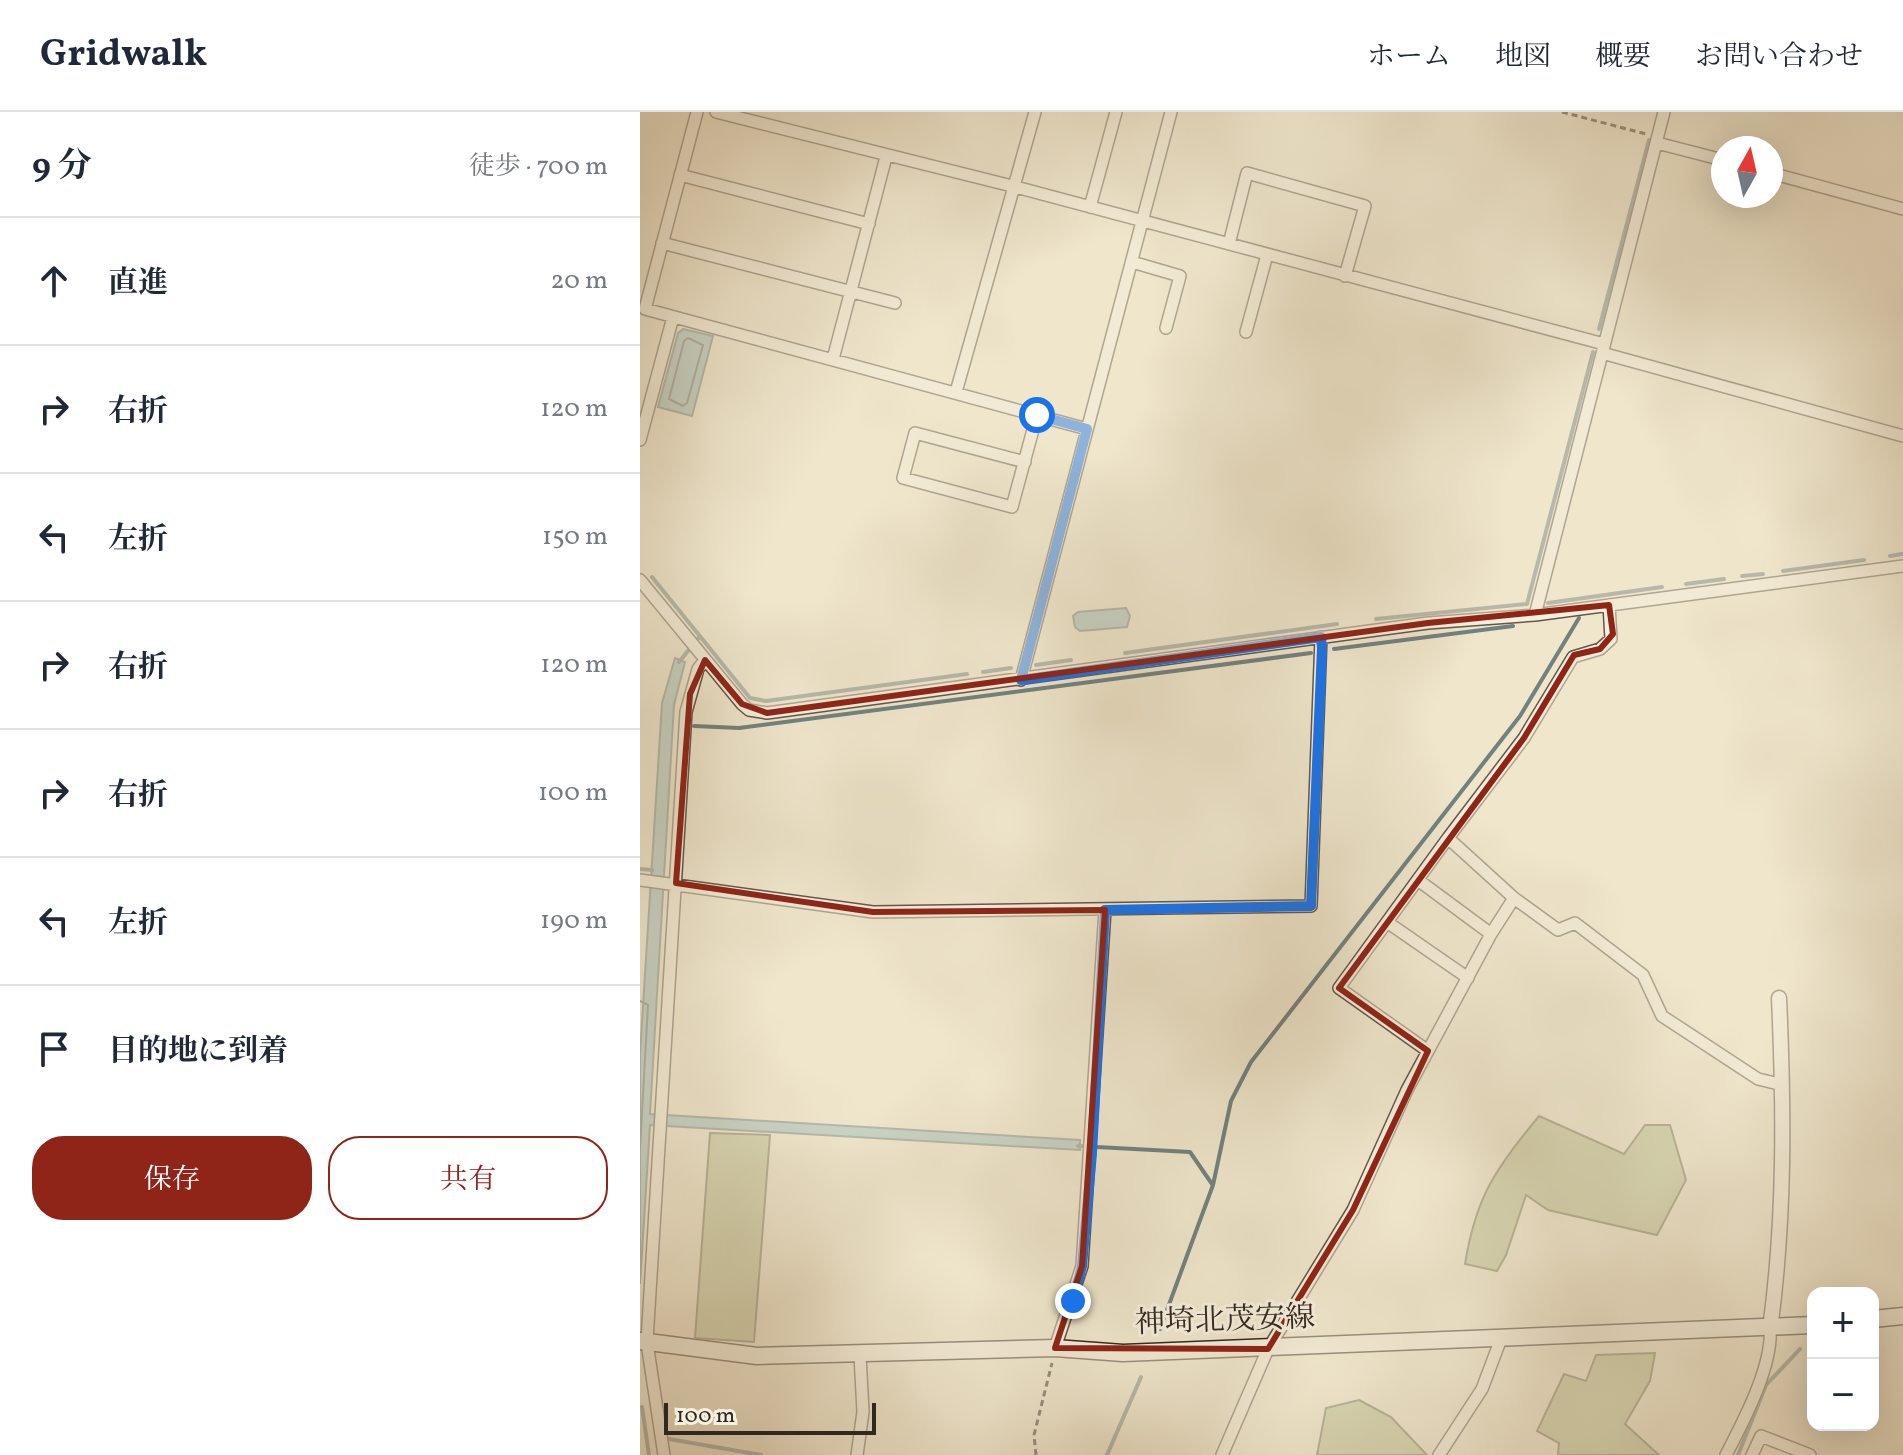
<!DOCTYPE html>
<html lang="ja">
<meta charset="utf-8">
<style>
body{margin:0;font-family:Vollkorn,"Noto Serif JP",serif;background:#f2f2f3;color:#1f2937}
.controls{position:absolute;right:24px;bottom:24px;display:grid;overflow:hidden;border-radius:16px;box-shadow:0 8px 32px #0002}
.controls button{width:72px;height:72px;display:grid;place-items:center;padding:0;border:0;border-bottom:2px solid #e0e1e3;background:#fff;color:#1f2937;font:40px sans-serif}
.compass{position:absolute;left:1071px;top:24px;width:72px;height:72px;border-radius:50%;background:#fff;box-shadow:0 8px 32px #0002;rotate:8deg}
.scale{position:absolute;left:24px;bottom:20px;width:212px;box-sizing:border-box;padding-left:8px;border:4px solid #332820;border-top:0;font-size:22px;line-height:28px;white-space:nowrap;color:#332820;-webkit-text-stroke:6px #f5efde;paint-order:stroke}
.stop{position:absolute;width:24px;height:24px;margin:-18px;border:6px solid #1a73e8;border-radius:50%;background:#fff}
.stop.end{background:#1a73e8;border-color:#fff;box-shadow:0 2px 8px #0008}
.list{margin:0;padding:0;list-style:none}
h2{display:flex;justify-content:space-between;align-items:center;height:104px;margin:0;padding:0 32px;font-size:34px}
h2 small{font-size:26px;font-weight:400;color:#747a83}
.list li{display:grid;grid-template-columns:52px 1fr auto;gap:24px;align-items:center;box-sizing:border-box;height:128px;padding:0 32px;border-top:2px solid #e0e1e3}
.list b{display:block;font-size:30px;white-space:nowrap}
.list em{font-size:26px;font-style:normal;color:#747a83}
.actions{display:flex;gap:16px;padding:24px 32px}
.actions a{flex:1;padding:18px 0;border:2px solid #8f2418;border-radius:32px;text-align:center;font-size:28px;color:#8f2418}
.actions .main{background:#8f2418;color:#fff}
.icon{flex:none;width:44px;height:44px;fill:none;stroke:currentColor;stroke-width:2;stroke-linecap:round;stroke-linejoin:round}
.map{position:relative;flex:none;width:1263px;height:1343px;overflow:hidden}
header{display:flex;align-items:center;gap:48px;box-sizing:border-box;height:112px;padding:0 40px;background:#fff;border-bottom:2px solid #e0e1e3}
header strong{font-size:38px}
nav{display:flex;gap:44px;margin-inline-start:auto;font-size:28px}
main{display:flex}
aside{flex:1;background:#fff}
.map>svg:first-child{display:block}
</style>
<header>
<strong>Gridwalk</strong>
<nav><a>ホーム</a><a>地図</a><a>概要</a><a>お問い合わせ</a></nav>
</header>
<main>
<aside>
<h2>9 分<small>徒歩 · 700 m</small></h2>
<ul class="list">
<li><svg class="icon" aria-label="ahead" viewBox="0 0 24 24"><path d="M12 20V5M6 11l6-6 6 6"/></svg><div><b>直進</b></div><em>20 m</em></li>
<li><svg class="icon" aria-label="right" viewBox="0 0 24 24"><path d="M7 20v-9h11M14 6l5 5-5 5"/></svg><div><b>右折</b></div><em>120 m</em></li>
<li><svg class="icon" aria-label="left" viewBox="0 0 24 24"><path d="M17 20v-9H6M10 6l-5 5 5 5"/></svg><div><b>左折</b></div><em>150 m</em></li>
<li><svg class="icon" aria-label="right" viewBox="0 0 24 24"><path d="M7 20v-9h11M14 6l5 5-5 5"/></svg><div><b>右折</b></div><em>120 m</em></li>
<li><svg class="icon" aria-label="right" viewBox="0 0 24 24"><path d="M7 20v-9h11M14 6l5 5-5 5"/></svg><div><b>右折</b></div><em>100 m</em></li>
<li><svg class="icon" aria-label="left" viewBox="0 0 24 24"><path d="M17 20v-9H6M10 6l-5 5 5 5"/></svg><div><b>左折</b></div><em>190 m</em></li>
<li><svg class="icon" aria-label="arrive" viewBox="0 0 24 24"><path d="M6 21V4h12l-3 4 3 4H6"/></svg><div><b>目的地に到着</b></div></li>
</ul>
<div class="actions"><a class="main">保存</a><a>共有</a></div>
</aside>
<div class="map">
<svg width="1263" height="1343" viewBox="0 0 1263 1343">
<rect width="100%" height="100%" fill="#efe6cc"/>
<filter id="stains"><feTurbulence type="fractalNoise" baseFrequency=".0025" numOctaves="4"/><feColorMatrix values="0 0 0 0 .2 0 0 0 0 .09 0 0 0 0 .02 0 0 0 .5 -.17"/></filter>
<radialGradient id="worn" r=".72"><stop offset=".6" stop-color="#630" stop-opacity="0"/><stop offset="1" stop-color="#630" stop-opacity=".3"/></radialGradient>
<!-- green -->
<path fill="#bdc495" stroke="#78765a" stroke-width="2" d="M899 1004 984 1042 1005 1013H1030L1046 1068 1017 1123 908 1098 886 1083 866 1143 857 1159 825 1152C836 1083 856 1057 899 1004Z
M70 1021 130 1023 114 1230 55 1226Z
M1015 1241 1010 1269 985 1312 1019 1343H918L919 1331 897 1319 924 1262 946 1269 956 1243Z
M719 1288 751 1305 787 1343H677L686 1296Z"/>
<!-- water -->
<path fill="#9cbebf" stroke="#72827f" stroke-width="2" d="M43 217 73 224 52 304 18 295 38 221Z
M486 496 490 504 487 515 440 519 435 515 433 504 438 500Z
M35 546 45 550 34 593 10 1002 440 1028V1038L10 1013 0 1172V942L22 591Z"/>
<g fill="none" stroke-linecap="round" stroke-linejoin="round">
<!-- shore -->
<path stroke="#687370" stroke-width="2" d="M48 226 63 233 47 291 43 294 29 287 44 229Z
M0 889 8 893 0 1036"/>
<!-- stream -->
<path stroke="#72827f" stroke-width="4" d="M959 217 1009 28
M1250 444 1262 442
M1143 459 1224 448
M1102 464 1123 462
M12 465 110 586 126 589 327 562
M1046 472 1084 467
M908 491 1022 475
M736 507 887 492 953 240
M694 537 873 514
M485 541 697 512
M39 550 60 524
M396 553 431 548
M343 560 371 556
M54 614 99 616 671 541
M0 757 12 758
M438 1034 550 1040 572 1072
M520 1217 573 1073 591 989 611 950 880 604 939 506
M2 1295 9 1343
M29 1327 121 1343
M467 1343 501 1265
M1098 1343 1126 1273 1160 1237"/>
<!-- minor casing -->
<g stroke="#62584b" stroke-width="14">
<path id="minor" d="M57 0 5 197 447 317
M76 0 376 75 964 232
M1017 31 1083 48
M1131 61 1263 97
M40 63 229 112
M450 95 476 0
M22 131 255 191
M589 132 607 61 725 94 705 164
M492 150 540 164 526 216
M606 220 627 143
M962 241 1263 324
M193 247 246 45
M316 280 395 0
M0 328 33 205
M385 350 275 321 263 366 372 395 397 303
M0 468 102 592 109 598 127 601 788 511 895 503 1263 454
M895 503 1024 0
M381 568 531 0
M0 768 233 800 671 794 681 525
M778 768 851 822
M874 786 808 726 884 626 933 545 960 537 971 527 969 493
M747 810 828 866
M788 939 699 876 808 726
M415 1236 442 1154 465 798
M24 1343 7 1231 8 1212 46 600 58 557 65 548
M217 1343 223 1300 220 1243
M582 1343 628 1237 713 1098 767 978 851 822 874 786 918 818 935 811 1003 863 1022 904 1118 967 1143 973
M799 1343 842 1277 862 1224
M1086 1343C1103 1310 1133 1254 1130 1217
M1112 1343 1121 1324 1170 1343"/>
</g>
<!-- tertiary casing -->
<g stroke="#62584b" stroke-width="17">
<path id="tertiary" d="M1130 1217C1145 1107 1144 997 1139 886"/>
</g>
<!-- secondary casing -->
<g stroke="#332820" stroke-width="19">
<path id="secondary" d="M1233 1207 1263 1204
M0 1229 117 1244 415 1236 483 1241 1173 1213"/>
</g>
<!-- path -->
<path stroke="#332820" stroke-width="3" stroke-dasharray="6 4" stroke-linecap="butt" d="M922 0 1006 22
M396 1343 394 1323 412 1251"/>
<!-- minor -->
<use href="#minor" stroke="#f5efde" stroke-width="11"/>
<!-- tertiary -->
<use href="#tertiary" stroke="#f5efde" stroke-width="14"/>
<!-- secondary -->
<use href="#secondary" stroke="#f5efde" stroke-width="16"/>
</g>
<g fill="none" stroke-linecap="round" stroke-linejoin="round">
<!-- route -->
<path stroke="#1a73e8" stroke-width="10" d="M397 303 447 317 381 568 681 525 682 536 671 794 465 798 452 1041 442 1154 433 1189"/>
</g>
<!-- marked area -->
<path d="M0 0H1263V1343H0ZM969 493 973 522 960 537 934 543 884 626 699 876 788 939 713 1098 628 1237 415 1236 442 1154 465 798 233 800 36 771 50 582 65 548 102 592 127 601 788 511Z" fill="#efe6cc" fill-opacity=".55" fill-rule="evenodd"/>
<path fill="none" stroke="#8f2418" stroke-width="6" stroke-linejoin="round" d="M969 493 973 522 960 537 934 543 884 626 699 876 788 939 713 1098 628 1237 415 1236 442 1154 465 798 233 800 36 771 50 582 65 548 102 592 127 601 788 511Z"/>
<g text-anchor="middle" dominant-baseline="central" stroke-width="6" stroke-linejoin="round" paint-order="stroke">
<!-- street labels -->
<g font-size="30" fill="#332820" stroke="#f5efde">
<text transform="translate(585 1209) rotate(-2)">神埼北茂安線</text>
</g>
</g>
<rect width="100%" height="100%" filter="url(#stains)"/>
<rect width="100%" height="100%" fill="url(#worn)"/>
</svg>
<div class="controls">
<button>+</button>
<button>−</button>
</div>
<svg class="compass" viewBox="-18 -18 36 36"><path d="M0-13l5 13h-10z" fill="#e53935"/><path d="M0 13l5-13h-10z" fill="#747a83"/></svg>
<div class="scale">100 m</div>
<div class="stop" style="left:397px;top:303px"></div>
<div class="stop end" style="left:433px;top:1189px"></div>
</div>
</main>
